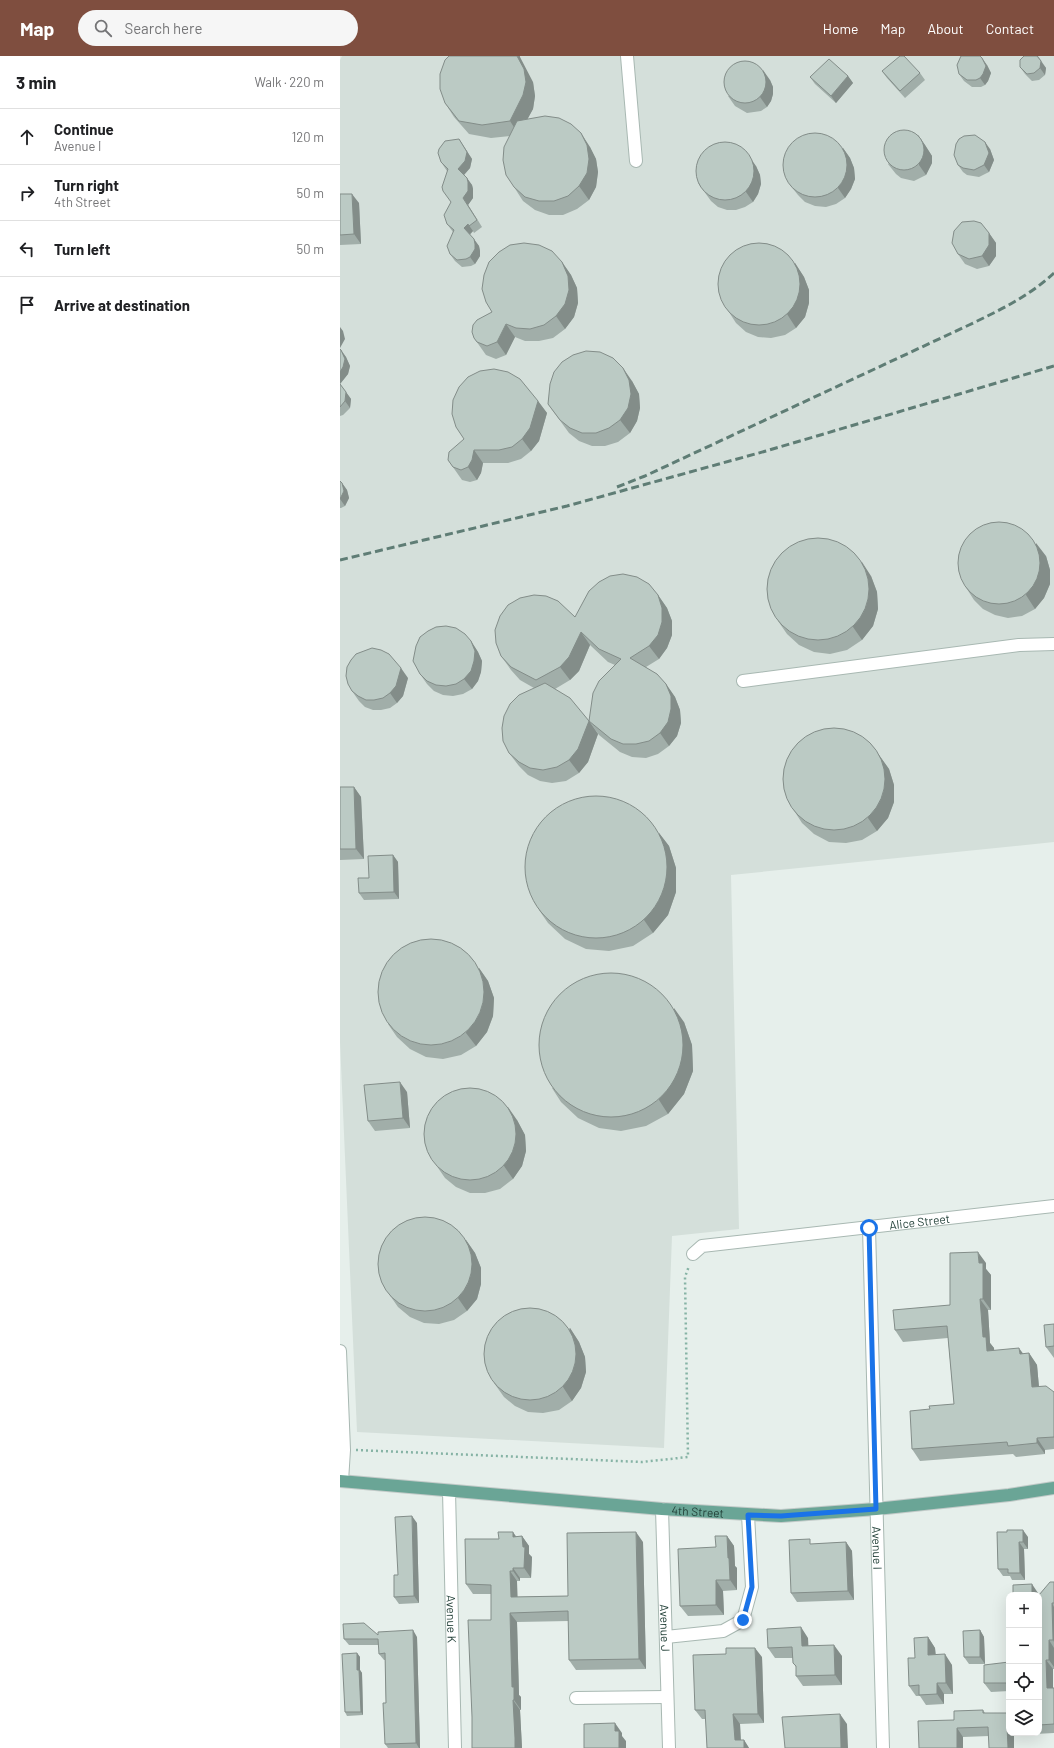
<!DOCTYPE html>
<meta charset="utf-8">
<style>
body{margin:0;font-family:Barlow,sans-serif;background:#f6f6f6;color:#202124}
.controls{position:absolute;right:12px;bottom:12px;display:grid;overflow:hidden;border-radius:8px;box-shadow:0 4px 16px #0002}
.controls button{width:36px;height:36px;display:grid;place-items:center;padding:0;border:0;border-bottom:1px solid #e0e0e0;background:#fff;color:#202124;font:20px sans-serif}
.stop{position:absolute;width:12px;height:12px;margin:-9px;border:3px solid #1a73e8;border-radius:50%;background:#fff}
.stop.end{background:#1a73e8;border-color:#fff;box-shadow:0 1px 4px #0008}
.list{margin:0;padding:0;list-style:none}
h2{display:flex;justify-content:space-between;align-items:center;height:52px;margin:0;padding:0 16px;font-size:17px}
h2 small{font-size:13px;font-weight:400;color:#757577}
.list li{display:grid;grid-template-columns:26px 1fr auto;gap:12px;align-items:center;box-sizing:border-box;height:56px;padding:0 16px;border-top:1px solid #e0e0e0}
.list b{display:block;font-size:15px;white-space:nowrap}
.list p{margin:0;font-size:13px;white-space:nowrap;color:#757577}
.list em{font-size:13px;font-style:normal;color:#757577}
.icon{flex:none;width:22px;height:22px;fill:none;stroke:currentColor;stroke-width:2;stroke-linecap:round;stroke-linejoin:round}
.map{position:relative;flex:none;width:714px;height:1692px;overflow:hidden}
header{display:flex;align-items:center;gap:24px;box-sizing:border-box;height:56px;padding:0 20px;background:#7f4e3f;color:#fff}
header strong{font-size:19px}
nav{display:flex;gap:22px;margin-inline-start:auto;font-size:14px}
.search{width:280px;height:36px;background:#f6f6f6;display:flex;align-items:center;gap:10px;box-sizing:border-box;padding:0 14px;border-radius:22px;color:#757577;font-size:15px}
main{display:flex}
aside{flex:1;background:#fff}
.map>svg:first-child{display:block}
</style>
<header>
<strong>Map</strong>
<div class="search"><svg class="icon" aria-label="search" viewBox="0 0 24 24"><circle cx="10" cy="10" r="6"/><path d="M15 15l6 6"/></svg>Search here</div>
<nav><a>Home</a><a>Map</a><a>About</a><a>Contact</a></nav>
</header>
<main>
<aside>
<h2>3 min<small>Walk · 220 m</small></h2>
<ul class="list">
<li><svg class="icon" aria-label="ahead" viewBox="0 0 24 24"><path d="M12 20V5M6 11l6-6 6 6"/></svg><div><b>Continue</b><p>Avenue I</p></div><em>120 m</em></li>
<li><svg class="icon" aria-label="right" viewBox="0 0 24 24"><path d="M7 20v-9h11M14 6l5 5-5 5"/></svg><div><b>Turn right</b><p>4th Street</p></div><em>50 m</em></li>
<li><svg class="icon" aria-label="left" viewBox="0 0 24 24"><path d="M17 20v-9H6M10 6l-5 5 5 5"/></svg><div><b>Turn left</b></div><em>50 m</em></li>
<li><svg class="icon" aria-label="arrive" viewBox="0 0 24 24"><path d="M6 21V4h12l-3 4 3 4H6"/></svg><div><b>Arrive at destination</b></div></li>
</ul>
</aside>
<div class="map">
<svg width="714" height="1692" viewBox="0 0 714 1692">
<rect width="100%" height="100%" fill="#e6efeb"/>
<!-- built -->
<path fill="#d4dfda" d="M2 0H714V786L391 819 399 1173 332 1180 324 1392 17 1376 0 986V4Z"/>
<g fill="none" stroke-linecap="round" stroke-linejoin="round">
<!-- minor casing -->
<g stroke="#a8b8b2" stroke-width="14">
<g id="minor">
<path d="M287 0 296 105"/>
<path d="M403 625 679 589 714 588"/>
<path id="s1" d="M529 1172 543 1692"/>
<path id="s2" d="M353 1198 362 1190 714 1150"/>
<path d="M0 1295 4 1394 2 1425"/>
<path id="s3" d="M109 1435 115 1692"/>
<path id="s4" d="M322 1453 329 1692"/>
<path d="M326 1581 383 1575 403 1564 412 1531 408 1459"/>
<path d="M236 1642 327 1641"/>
</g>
</g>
<!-- major casing -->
<g stroke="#c2cac8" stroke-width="14">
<g id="major">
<path id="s5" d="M0 1425 322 1453 441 1460 536 1453 669 1439 714 1432"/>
</g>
</g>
<!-- path -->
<path stroke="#86b3a5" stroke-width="2.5" stroke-dasharray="2 3" stroke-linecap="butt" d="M16 1394 302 1406 348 1401 345 1221 349 1210"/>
<!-- minor -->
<use href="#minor" stroke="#fff" stroke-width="12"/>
<!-- major -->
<use href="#major" stroke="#6aa596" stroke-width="12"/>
<!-- rail -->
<path stroke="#5f7d75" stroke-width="3" stroke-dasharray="8 4" stroke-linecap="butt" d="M277 431 305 420 629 269C660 254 688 241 714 217
M0 504 227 450 426 395 714 310"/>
</g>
<!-- wall -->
<path fill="#a1aea9" d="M698 0 706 12 705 19 699 24 692 25 685 18 680 11Z
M647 9 651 17 648 25 645 29 641 31H632L624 25 619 18Z
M542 15 580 17 585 24 565 42 547 22Z
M508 20 513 27 496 47 475 28 470 21Z
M430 24 433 31V38L431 45 427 51 421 55 407 57 395 50 388 40Z
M193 26 195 40 193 53 187 63 250 91 256 103 258 116 256 131 249 144 237 153 223 159H209L195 154 183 145 174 131 170 80 151 82 129 78 114 61 105 47Z
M578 79 585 89 592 100V107L586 119 574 125 561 122 556 118 548 108Z
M119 83 132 103 130 112 124 119 132 129 133 133V142L128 149 142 171 134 177 133 175 130 179 139 190 140 195V200L135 208 131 210 122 211 115 205 110 198 113 176 107 168 111 146 107 115 101 106Z
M503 92 510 102 514 112 515 123 511 133 505 142 496 148 486 151 475 150 465 146 458 139 450 129Z
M650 93 654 104 649 116 639 121 627 119 623 116 618 109Z
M416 110 420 119 421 128 418 138 413 146 405 151 396 154H387L378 151 371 145 358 127Z
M0 138 19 147 21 188 0 189Z
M649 177 656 187V200L649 210 637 213 625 208 618 198Z
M222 206 231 219 237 232 238 247 234 261 225 273 213 282 199 285H185L175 281 166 299 156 303 146 299 134 282 152 256Z
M455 207 464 221 469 234V247L465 261 456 272 445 279 431 282 418 281 406 276 396 267 387 253Z
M0 293 6 301 10 310 8 318 0 328 11 343 10 352 3 359 0 360Z
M292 325 299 338 300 352 297 365 290 377 278 386 265 390H252L239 385 229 377 208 348Z
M198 345 207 357 199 385 191 395 181 403 168 407H143L141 417 137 424 130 426 122 424 108 404Z
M0 425 2 427 7 434 9 442 5 450 1 452H0Z
M706 500 710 514V528L704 542 695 553 682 560 668 562 655 559 643 553 634 544 625 530Z
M531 520 537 536 538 553 533 570 522 584 507 594 490 598 474 596 459 589 447 578 438 565Z
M318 539 327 552 332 565V579L327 592 319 603 306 611 326 628 335 641 340 654 341 667 337 680 329 690 318 698 306 702 292 701 280 696 259 679 249 665 275 609 268 606 250 589 239 615 230 624 215 633 249 665 258 678 248 706 239 717 226 725 212 727 200 725 188 719 179 710 169 697 194 632 180 624 171 614 161 600 235 561Z
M131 585 138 596 142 605 141 616 138 625 132 633 123 638 113 640 103 639 94 635 87 628 80 618Z
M68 622 63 640 57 647 50 652 41 654H33L25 651 19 645 12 635Z
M539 699 549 713 554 729V746L548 762 537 775 522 784 506 787 489 786 474 778 462 767 453 753Z
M0 731H14L21 741 24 803 0 804Z
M319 777 329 790 336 812V836L328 859 313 877 293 890 269 895 246 893 225 883 208 867 199 854Z
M53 799 58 806 59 843 24 844 19 837 29 822Z
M139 912 148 925 154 942 153 960 147 976 136 990 121 999 103 1003 86 1001 70 993 57 981 48 968Z
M344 966 352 989 353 1015 344 1038 328 1058 306 1070 281 1075 259 1072 238 1062 221 1046 212 1032Z
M67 1036 70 1072 35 1075 28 1065Z
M177 1064 185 1079 186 1095 182 1110 173 1123 160 1133 145 1137H130L116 1131 105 1122 96 1109Z
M126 1184 135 1197 141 1212V1228L137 1243 127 1255 114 1264 99 1268 84 1267 70 1261 58 1251 49 1238Z
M646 1207V1213L651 1219V1254H648L650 1287 654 1292V1294L684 1298 689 1297 697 1309 699 1331 714 1336V1393L705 1394V1398L676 1401 673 1398 580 1405 572 1393 590 1353 614 1348 608 1282 563 1286 555 1274 610 1249Z
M714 1268V1302L706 1291Z
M230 1272 239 1286 245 1301 246 1316 241 1332 232 1345 219 1354 203 1357 188 1356 175 1350 164 1341 154 1327Z
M77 1467 79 1547 59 1548 54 1541 58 1519Z
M657 1476 688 1481V1493H684L685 1524H672L670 1520H663L658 1513Z
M182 1480 189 1490V1498L192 1501 191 1522H180V1525H177V1541L228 1540 303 1486 306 1613 236 1614 229 1604V1565L177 1566 179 1639 181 1641V1654H180L182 1692H132L151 1564V1538H133L126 1528 159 1483Z
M387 1480 394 1490 395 1510 397 1512V1534L383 1535 384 1559 348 1560 340 1550 376 1491Z
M506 1486 512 1495 514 1544 457 1546 451 1537 473 1488Z
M714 1526V1613H713V1632H714V1677L674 1679V1692H649V1680L623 1681V1692H579L614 1664 643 1654 645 1657H669V1677H699V1539Z
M640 1574 644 1581 645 1608H629L624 1601Z
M38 1579 77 1581 80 1692H48L45 1688 46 1647 45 1604H44L39 1598V1589H9L4 1583Z
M588 1581 595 1592 596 1599 612 1609 613 1638H604V1648L586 1649 580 1640H576L569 1630 575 1602Z
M468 1582V1590L502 1600V1629L463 1630 456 1620V1611L453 1607V1602H435L428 1592Z
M17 1597 20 1601V1614L22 1617 23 1659 7 1660 5 1656Z
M422 1601 424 1667 400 1668 401 1684H404L409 1692H367L366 1663H362L355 1654Z
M669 1606V1635L651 1636 644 1627Z"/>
<!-- shaded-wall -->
<path fill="#838d89" d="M177 0H180V1L193 26 195 40 193 53 179 79 170 65Z
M697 0 706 12 705 19 700 12Z
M642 2 647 9 651 17 648 25 645 29 640 22Z
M423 14 430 24 433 31V38L431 45 427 51 420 41Z
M508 20 513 27 496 47 491 40Z
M241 77 250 91 256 103 258 116 256 131 249 144 239 130Z
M578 79 585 89 592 100V107L586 119 579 109Z
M119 83 132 103 130 112 123 120 118 113Z
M645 86 650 93 654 104 649 116 644 109Z
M503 92 510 102 514 112 515 123 511 133 505 142 498 132Z
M409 100 416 110 420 119 421 128 418 138 413 146 406 136Z
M127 122 132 129 133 133V142L128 149 142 171 123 142Z
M12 138 19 147 21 188 14 178Z
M128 168 133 175 129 179 124 172Z
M649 177 656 187V200L649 210 642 200Z
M134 183 139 190 140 195V200L135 208 130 201Z
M222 206 231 219 237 232 238 247 234 261 225 273 216 260Z
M455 207 464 221 469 234V247L465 261 456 272 447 258Z
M166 268 175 281 166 299 157 286Z
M0 271 3 275 5 283 0 292Z
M1 294 6 301 10 310 8 318 0 328V316Z
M283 312 292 325 299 338 300 352 297 365 290 377 280 364Z
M6 336 11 343 10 352 5 345Z
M198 345 207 357 199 385 191 395 182 383Z
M134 394 143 407 141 417 137 424 128 411Z
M2 427 7 434 9 442 5 450 0 443Z
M696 487 706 500 710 514V528L704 542 695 553 686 539Z
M522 506 531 520 537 536 538 553 533 570 522 584 513 571Z
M318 539 327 552 332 565V579L327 592 319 603 309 590Z
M241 576 250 589 239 615 230 624 220 611Z
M131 585 138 596 142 605 141 616 138 625 132 633 124 623Z
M61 612 68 622 63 640 57 647 50 637Z
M326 628 335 641 340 654 341 667 337 680 329 690 320 677Z
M249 665 258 678 248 706 239 717 229 704Z
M539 699 549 713 554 729V746L548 762 537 775 528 762Z
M14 731 21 741 24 803 16 793Z
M319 777 329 790 336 812V836L328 859 313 877 304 864Z
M53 799 58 806 59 843 54 836Z
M139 912 148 925 154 942 153 960 147 976 136 990 126 977Z
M334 952 344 966 352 989 353 1015 344 1038 328 1058 319 1044Z
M60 1026 67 1036 70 1072 63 1062Z
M168 1051 177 1064 185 1079 186 1095 182 1110 173 1123 164 1110Z
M126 1184 135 1197 141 1212V1228L137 1243 127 1255 118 1242Z
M638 1196 646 1207V1213L651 1219V1254L643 1243 639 1207Z
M640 1243 648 1254 650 1287 654 1292 655 1306 647 1295 643 1281Z
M230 1272 239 1286 245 1301 246 1316 241 1332 232 1345 223 1331Z
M679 1292 687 1303 680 1298Z
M689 1297 697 1309 700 1343 692 1331Z
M697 1382 705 1394V1398L697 1387Z
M72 1460 77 1467 79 1547 74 1540Z
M683 1474 688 1481V1493L683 1486Z
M173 1476 180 1486 173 1481Z
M296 1476 303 1486 306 1613 299 1603Z
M182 1480 189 1490V1498L192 1501 191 1522 184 1512Z
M387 1480 394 1490 395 1510 397 1512V1534L390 1524 388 1502Z
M506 1486 512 1495 514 1544 508 1535Z
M679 1486 684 1493 685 1524 680 1517Z
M173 1512 180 1522V1525L173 1515Z
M170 1515 177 1525 178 1551 171 1541Z
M376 1524 383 1535 384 1559 376 1549Z
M692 1528 698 1537V1539H692Z
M712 1547 714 1551V1586L713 1584Z
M170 1557 177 1566 179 1639 181 1641V1654L174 1644 172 1631Z
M461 1571 468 1582 469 1601 462 1590Z
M73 1574 77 1581 80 1692H79L76 1687Z
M640 1574 644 1581 645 1608 640 1601Z
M588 1581 595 1592 596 1609 588 1599Z
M709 1584 714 1592V1611L709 1604Z
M494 1589 502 1600V1629L495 1619Z
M415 1592 422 1601 424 1667 418 1658Z
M17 1597 20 1601V1614L22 1617 23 1659 21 1656 17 1614Z
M605 1598 612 1609 613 1638 606 1627Z
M706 1604 713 1613V1641L707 1632Z
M597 1627 604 1638V1648L597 1638Z
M173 1644 180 1654 182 1692H175Z
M393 1658 400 1668 401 1692 395 1684Z
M500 1658 507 1668 508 1692H501Z
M275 1667 282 1677V1680L286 1685V1692H279L275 1675Z
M667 1670 669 1672V1677H672L674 1679V1692H668Z
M617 1672 623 1681V1692H617Z
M404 1684 409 1692H404Z"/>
<!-- building -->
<path fill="#bbcac4" stroke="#838d89" d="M109 0H177L184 13 186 26 183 39 170 65 142 69 119 65 105 47 100 33V18L105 4Z
M560 0H564L580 17 560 35 542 15Z
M621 0H640L642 2 646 10 643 18 640 22 636 24H627L619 18 617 9Z
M684 0H697L701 5 700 12 694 17 687 18 680 11V4Z
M489 3 508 20 491 40 470 21Z
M384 26a21 21 0 1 1 42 0a21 21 0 1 1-42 0Z
M205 60 219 62 231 68 241 77 247 89 249 103 247 117 239 130 228 140 214 145H199L185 141 174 131 166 119 163 104 164 91 177 65Z
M544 94a20 20 0 1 1 40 0a20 20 0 1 1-40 0Z
M443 109a32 32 0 1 1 64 0a32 32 0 1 1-64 0Z
M635 79 645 86 649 97 644 109 634 114 623 112 618 109 614 99 616 88 619 83 624 80Z
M119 83 127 96 125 105 118 113 127 122 128 126V135L123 142 137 164 129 170 128 168 124 172 134 183 135 188V193L130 201 126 203 117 204 110 198 107 190 114 174 107 168 104 159 111 146 103 135 102 131 108 113 101 106 98 97 99 93 105 85Z
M356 115a29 29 0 1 1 58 0a29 29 0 1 1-58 0Z
M0 138H12L14 178 0 179Z
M634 165 641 167 649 177V189L642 200 629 203 618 198 612 187 614 175 622 166Z
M184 187 199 189 212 195 222 206 228 220 229 234 225 248 216 260 204 269 190 273 176 272 166 268 157 286 147 290 137 286 134 282 132 276 133 269 137 264 152 256 146 246 142 233 144 219 149 206 159 196 170 189Z
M378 228a41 41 0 1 1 82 0a41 41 0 1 1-82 0Z
M0 293 1 294 5 303 3 311 0 316Z
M246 295 260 296 273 302 283 312 289 324 291 338 288 352 280 364 269 372 256 377H242L230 372 220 364 208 348 210 328 214 316 222 306 233 299Z
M154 313 168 316 180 323 198 345 190 372 182 383 172 391 159 394H134L132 404 128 411 121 414 113 411 108 404 109 396 124 383 116 371 112 358 113 344 119 331 128 321 140 315Z
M0 328 6 336 5 345 0 351Z
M0 425 2 427 4 435 0 443Z
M618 507a41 41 0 1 1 82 0a41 41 0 1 1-82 0Z
M427 533a51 51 0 1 1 102 0a51 51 0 1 1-102 0Z
M283 518 297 521 309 528 318 539 322 552V566L318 579 309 590 290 602 317 618 326 628 331 640V653L328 666 320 677 309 685 296 688H283L271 683 249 665 253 637 259 625 281 603 259 593 241 576 229 601 220 611 196 624 171 611 161 600 156 587 155 574 160 560 168 549 180 542 194 539 206 540 218 545 235 561 249 535 259 526 270 520Z
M106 570 116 572 125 578 131 585 135 595 134 605 131 615 124 623 116 628 106 630 96 629 87 625 80 618 73 605 76 590 80 581 88 575 96 571Z
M32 592 41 594 49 598 61 612 56 630 50 637 43 642 34 644H26L18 640 12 635 8 628 6 620 7 611 11 604 16 598Z
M205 627 230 642 249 665 238 693 229 704 217 711 203 714 190 712 179 706 169 697 163 685 162 672 164 660 170 648 179 639Z
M443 723a51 51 0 1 1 102 0a51 51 0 1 1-102 0Z
M0 731H14L16 793H0Z
M185 811a71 71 0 1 1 142 0a71 71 0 1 1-142 0Z
M53 799 54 836 19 837 18 822H29L28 800Z
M38 936a53 53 0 1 1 106 0a53 53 0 1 1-106 0Z
M199 989a72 72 0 1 1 144 0a72 72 0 1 1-144 0Z
M60 1026 63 1062 28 1065 24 1029Z
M84 1078a46 46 0 1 1 92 0a46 46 0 1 1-92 0Z
M38 1208a47 47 0 1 1 94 0a47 47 0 1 1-94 0Z
M638 1196 639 1207H643V1243H640L643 1281H646L647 1295 679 1292 680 1298 689 1297 692 1331 706 1330 714 1336V1381L697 1382V1387L668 1390 667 1386 572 1393 570 1355 590 1353 589 1350 614 1348 607 1270 555 1274 553 1254 610 1249V1197Z
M144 1298a46 46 0 1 1 92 0a46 46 0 1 1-92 0Z
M714 1268V1290L706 1291 704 1269Z
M72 1460 74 1540 54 1541V1519H58L55 1461Z
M667 1474H683V1486H679L680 1517H668V1513H658L657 1476H667Z
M158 1476H173V1481L182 1480 183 1491H185L184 1512H173V1515H170L171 1541 228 1540 227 1477 296 1476 299 1603 229 1604 228 1555 170 1557 172 1631H174V1644H173L175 1682V1692H132V1661L128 1564H151V1529L126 1528 125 1483H159Z
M375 1480H387L388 1502H389L390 1524H376V1549L340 1550 338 1493 376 1491Z
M470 1483V1488L506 1486 508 1535 451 1537 449 1484Z
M710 1526H714V1547H712L713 1584H709V1604H706L707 1632H714V1668L699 1669V1539Z
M692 1528V1539H673V1529Z
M24 1567 38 1579V1576L73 1574 76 1687 45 1688 43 1647H46L45 1597 39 1598 38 1583H4L3 1568Z
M461 1571 462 1590 494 1589 495 1619 456 1620V1610L453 1607 452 1591 428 1592 427 1573Z
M640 1574V1601H624L623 1575Z
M588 1581V1599L605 1598 606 1627H597V1638L579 1639V1629L569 1630 568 1602H575L574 1582Z
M386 1592H415L418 1658H393L395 1684H404V1692H367L365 1654H355L353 1599 386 1598Z
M17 1597V1614H19L21 1656H5L2 1598Z
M669 1606V1627H644V1609Z
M643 1654V1657H669V1670H667L668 1692H649L648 1671 617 1672V1692H579L578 1665 614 1664V1655Z
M500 1658 501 1692H445L442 1661Z
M275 1667V1675H279V1692H244V1668Z"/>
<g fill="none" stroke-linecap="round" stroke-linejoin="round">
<!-- route -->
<path stroke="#1a73e8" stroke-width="5" d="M403 1564 412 1531 408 1459 441 1460 536 1453 529 1172"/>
</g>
<g text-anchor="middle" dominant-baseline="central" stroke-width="3.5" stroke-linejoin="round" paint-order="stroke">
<!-- street labels -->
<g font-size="12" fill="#24423a" stroke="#f7fbf9">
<text stroke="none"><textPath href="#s2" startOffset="231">Alice Street</textPath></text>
<text stroke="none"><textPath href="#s5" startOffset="359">4th Street</textPath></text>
<text stroke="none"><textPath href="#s1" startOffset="320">Avenue I</textPath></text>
<text stroke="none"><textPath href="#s3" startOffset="128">Avenue K</textPath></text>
<text stroke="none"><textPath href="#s4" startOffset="119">Avenue J</textPath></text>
</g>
</g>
</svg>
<div class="controls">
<button>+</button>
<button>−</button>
<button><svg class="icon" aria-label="locate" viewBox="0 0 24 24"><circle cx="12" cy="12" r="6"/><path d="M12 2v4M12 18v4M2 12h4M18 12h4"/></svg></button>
<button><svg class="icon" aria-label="layers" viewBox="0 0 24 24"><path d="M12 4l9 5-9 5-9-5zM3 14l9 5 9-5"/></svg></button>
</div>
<div class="stop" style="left:529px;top:1172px"></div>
<div class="stop end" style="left:403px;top:1564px"></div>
</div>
</main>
